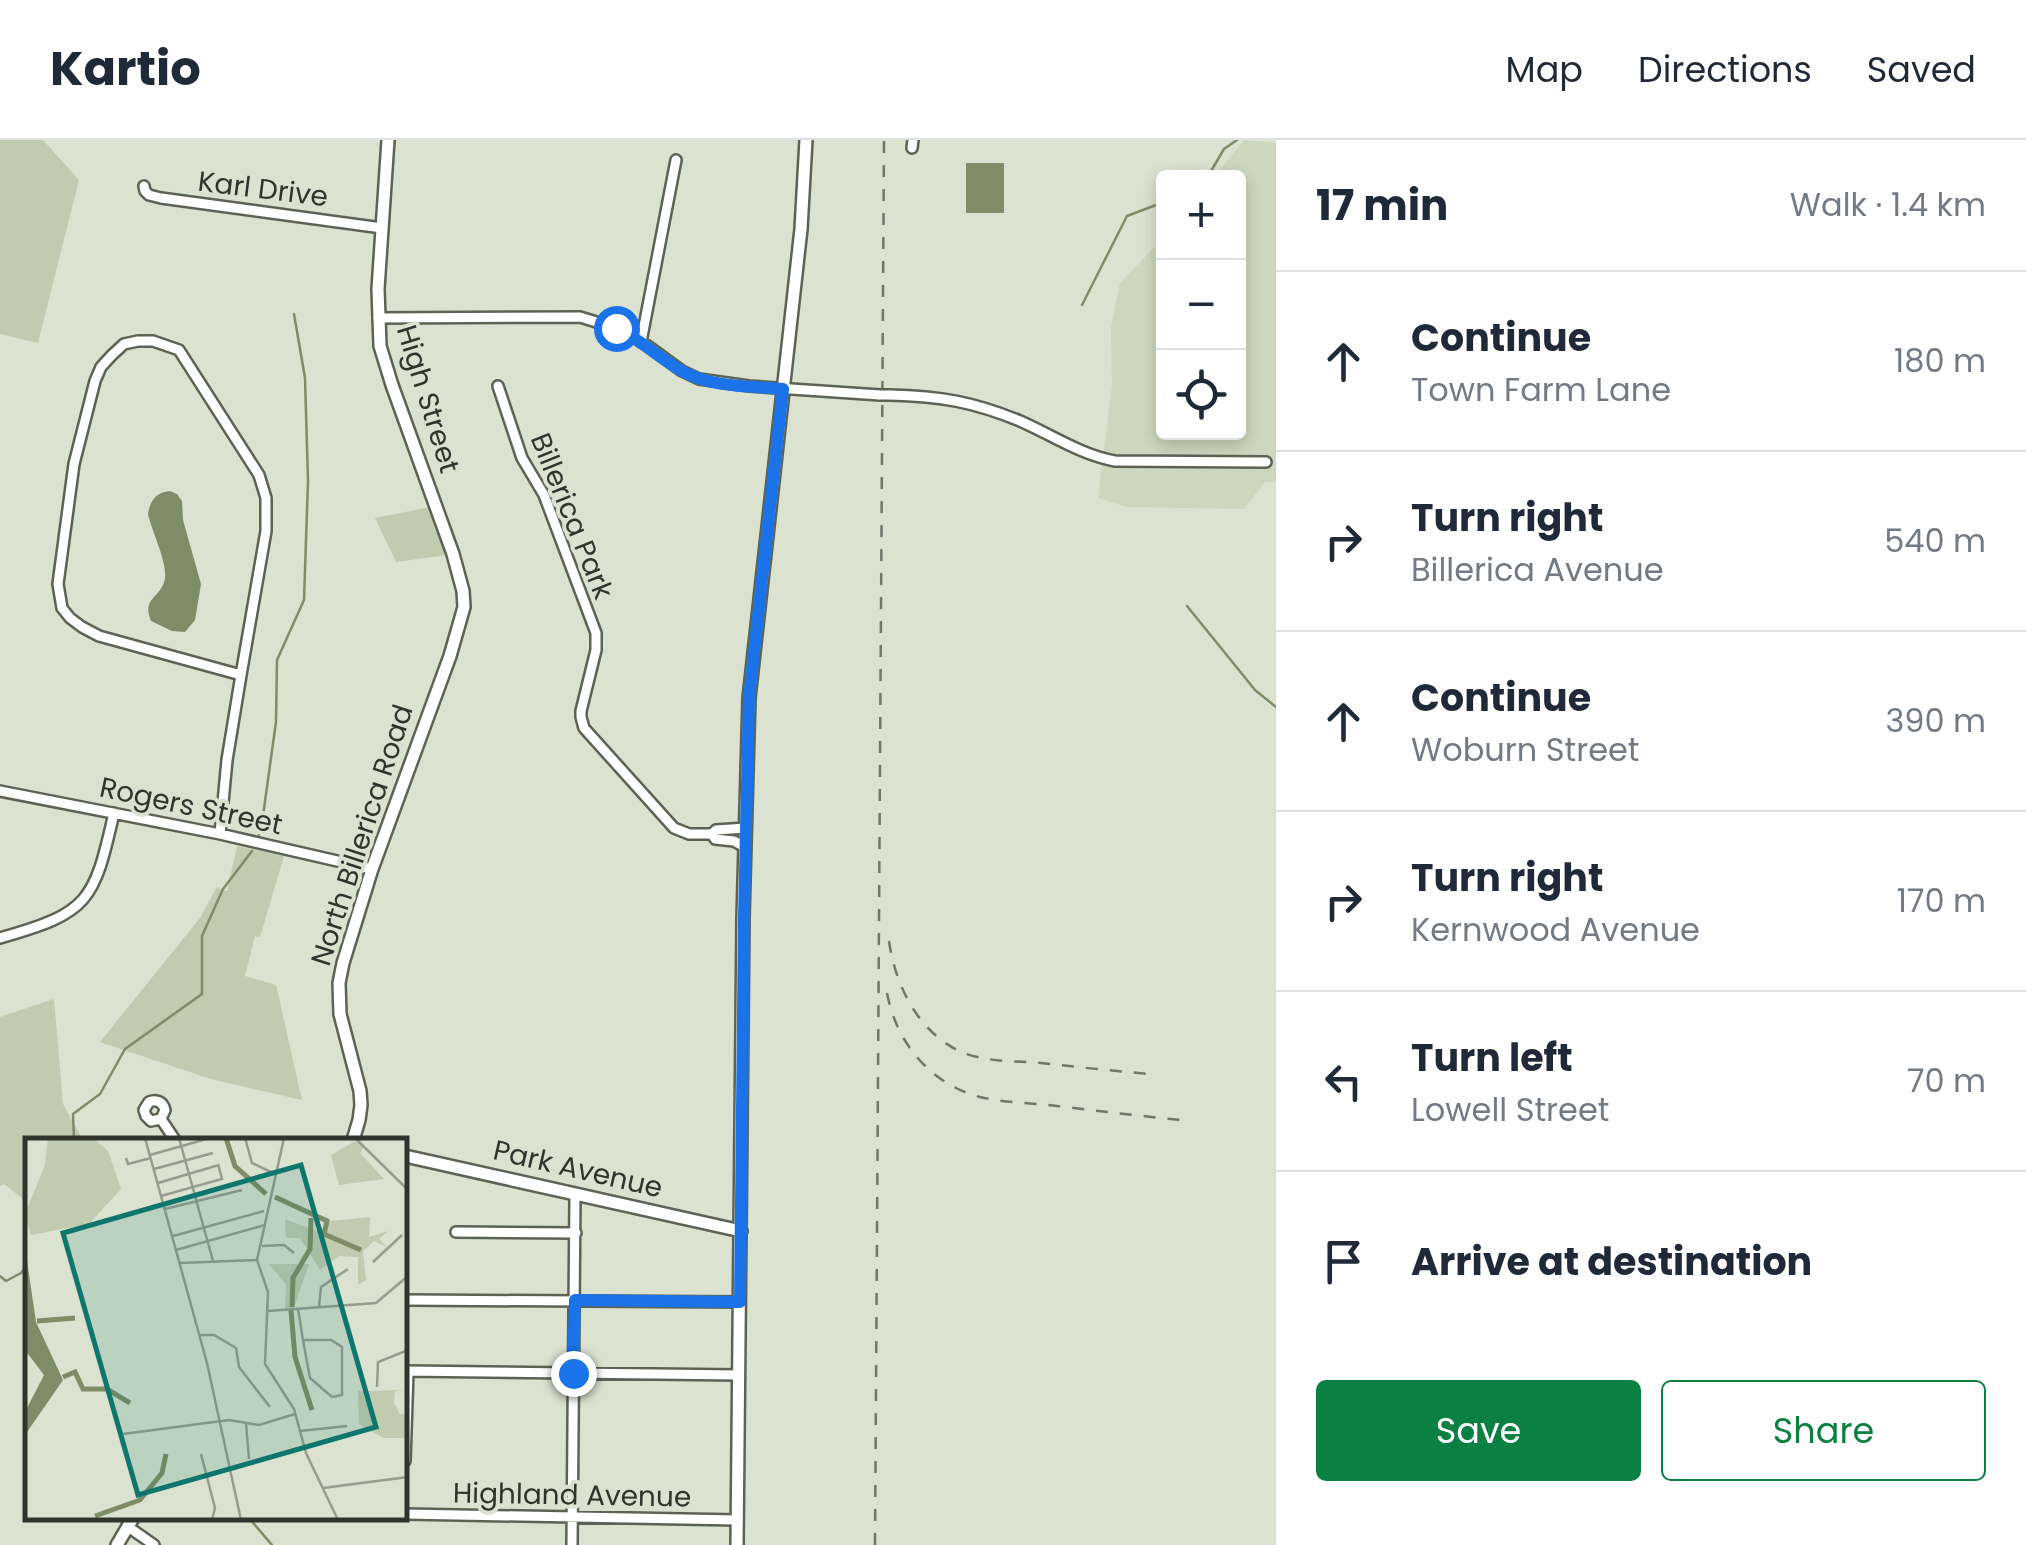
<!DOCTYPE html>
<meta charset="utf-8">
<style>
body{margin:0;font-family:Poppins,sans-serif;background:#f2f2f3;color:#1f2937}
.controls{position:absolute;right:30px;top:30px;display:grid;overflow:hidden;border-radius:10px;box-shadow:0 5px 15px #0003}
.controls button{width:90px;height:90px;display:grid;place-items:center;padding:0;border:0;border-bottom:2px solid #e0e1e3;background:#fff;color:#1f2937;font:50px sans-serif}
.stop{position:absolute;width:30px;height:30px;margin:-22px;border:8px solid #1a73e8;border-radius:50%;background:#fff}
.stop.end{background:#1a73e8;border-color:#fff;box-shadow:0 2px 10px #0008}
.list{margin:0;padding:0;list-style:none}
h2{display:flex;justify-content:space-between;align-items:center;height:130px;margin:0;padding:0 40px;font-size:42px}
h2 small{font-size:32px;font-weight:400;color:#747a83}
.list li{display:grid;grid-template-columns:65px 1fr auto;gap:30px;align-items:center;box-sizing:border-box;height:180px;padding:0 40px;border-top:2px solid #e0e1e3}
.list b{display:block;font-size:38px;white-space:nowrap}
.list p{margin:0;font-size:32px;white-space:nowrap;color:#747a83}
.list em{font-size:32px;font-style:normal;color:#747a83}
.actions{display:flex;gap:20px;padding:30px 40px}
.actions a{flex:1;padding:22px 0;border:2px solid #0b8043;border-radius:10px;text-align:center;font-size:35px;color:#0b8043}
.actions .main{background:#0b8043;color:#fff}
.icon{flex:none;width:55px;height:55px;fill:none;stroke:currentColor;stroke-width:2;stroke-linecap:round;stroke-linejoin:round}
.map{position:relative;flex:none;width:1276px;height:1405px;overflow:hidden}
header{display:flex;align-items:center;gap:60px;box-sizing:border-box;height:140px;padding:0 50px;background:#fff;border-bottom:2px solid #e0e1e3}
header strong{font-size:48px}
nav{display:flex;gap:55px;margin-inline-start:auto;font-size:35px}
main{display:flex}
aside{flex:1;background:#fff}
.map>svg:first-child{display:block}
</style>
<header>
<strong>Kartio</strong>
<nav><a>Map</a><a>Directions</a><a>Saved</a></nav>
</header>
<main>
<div class="map">
<svg width="1276" height="1405" viewBox="0 0 1276 1405">
<rect width="100%" height="100%" fill="#dbe2d0"/>
<!-- built -->
<path fill="#ccd7be" d="M1244 0 1276 3V342H1265L1244 369 1127 367 1098 358 1112 245 1111 188 1120 143 1162 99 1164 292H1238V38L1214 37Z"/>
<!-- green -->
<path fill="#c0cbaf" d="M0 0H43L79 40 38 203 0 194Z
M430 367 447 415 396 422 375 378Z
M237 706 284 716 260 797 255 796 245 836 276 845 302 960 211 939 100 902 200 778 217 747 227 751Z
M54 859 63 964 83 1000H28L27 1062 4 1044 0 1046V877Z"/>
<!-- water -->
<path fill="#7e8d67" d="M966 23H1004V73H966Z
M170 351 177 354 182 361 183 380 201 444 195 480 185 492 172 491 151 481C141 457 162 458 165 438 167 421 152 392 148 374 150 361 156 352 170 351Z"/>
<g fill="none" stroke-linecap="round" stroke-linejoin="round">
<!-- stream -->
<path stroke="#7e8d67" stroke-width="2.5" d="M1207 38 1224 9 1237 0
M1082 165 1127 76 1164 62
M1187 466 1255 550 1276 567
M258 698 262 683 276 582 277 520 304 460 308 341 305 238 294 174
M74 1000 73 974 100 954 125 909 202 854V796L223 749 252 711
M0 1136 6 1141 21 1133 28 1125
M249 1378 272 1405"/>
<!-- minor casing -->
<g stroke="#5d6354" stroke-width="14">
<path id="minor" d="M912 8 913 0
M144 46 145 51 149 55 161 58 382 88
M378 178 580 177 616 188 634 196 682 231 699 239 749 246 880 255
M641 202 676 20
M498 246 522 318 544 355 596 493V510L581 571V577L584 588 674 688 689 694H712L715 699 734 701 745 707
M890 255C940 256 974 262 1020 281 1052 295 1081 315 1115 321L1266 322
M0 651 220 694 372 729
M220 694 227 620 241 535 99 496 82 487 70 478 62 468 58 444 74 324 95 241 101 227 112 215 124 204 138 201H153L179 210 259 335 266 358V391L241 535
M712 694 716 690 746 688
M0 798C89 773 94 762 114 673
M161 979 151 981 146 976 144 970 149 962C157 959 163 962 165 970L161 979 175 1000
M456 1092 576 1093
M405 1160 739 1162
M405 1231 739 1235
M405 1321 408 1231
M405 1374 738 1380
M127 1386 154 1405
M572 1405 575 1054"/>
</g>
<!-- major casing -->
<g stroke="#5d6354" stroke-width="16">
<path id="major" d="M353 1000 359 980 361 965 360 951 340 874 339 843 343 823 372 729 450 516 464 467 463 451 453 414 392 245 380 206 378 149 388 0
M405 1016 741 1091
M117 1405 133 1378
M737 1405 743 778 749 558 801 89 806 0"/>
</g>
<!-- minor -->
<use href="#minor" stroke="#fff" stroke-width="9"/>
<!-- major -->
<use href="#major" stroke="#fff" stroke-width="11"/>
<!-- rail -->
<path stroke="#71766b" stroke-width="2.5" stroke-dasharray="12 12" stroke-linecap="butt" d="M889 801C895 845 919 895 964 913 987 922 1016 921 1041 923 1077 927 1114 931 1150 934
M887 853C896 902 930 944 980 957 1005 963 1032 963 1057 966 1099 971 1140 976 1181 980
M875 1405 884 0"/>
<!-- minor-bridge casing -->
<g stroke="#5d6354" stroke-width="14" stroke-linecap="butt">
<path id="minor-bridge" d="M880 255H890"/>
</g>
<!-- minor-bridge -->
<use href="#minor-bridge" stroke="#fff" stroke-width="9"/>
</g>
<g fill="none" stroke-linecap="round" stroke-linejoin="round">
<!-- route -->
<path stroke="#1a73e8" stroke-width="12" d="M573 1233 575 1160 740 1162 744 778 749 558 783 249C750 246 712 248 682 231 659 218 640 199 616 188"/>
</g>
<g text-anchor="middle" dominant-baseline="central" stroke-width="8" stroke-linejoin="round" paint-order="stroke">
<!-- street labels -->
<g font-size="28" fill="#31342d" stroke="#dbe2d0">
<text transform="translate(263 49) rotate(7)">Karl Drive</text>
<text transform="translate(428 259) rotate(73)">High Street</text>
<text transform="translate(572 376) rotate(68)">Billerica Park</text>
<text transform="translate(191 666) rotate(12)">Rogers Street</text>
<text transform="translate(362 695) rotate(-72)">North Billerica Road</text>
<text transform="translate(578 1029) rotate(13)">Park Avenue</text>
<text transform="translate(572 1355) rotate(1)">Highland Avenue</text>
</g>
</g>
<!-- overview -->
<g transform="translate(25 998)">
<rect width="382" height="382" fill="#dbe2d0"/>
<path d="M23 0H68L83 13 96 51 64 86 6 97 0 76 20 27ZM330 3 339 9 335 15 359 41 314 47 306 17ZM345 79 344 99 363 93 354 101 362 109 349 103 338 113 341 142 333 147V119L314 118 295 132 275 100H261L260 81 294 94 306 83ZM244 126H284L269 170 260 171 261 147ZM382 252 370 253 369 265 375 276H382V300H358L334 286 333 253Z" fill="#c0cbaf"/>
<path d="M0 109 11 184 38 242 0 297V274L19 237 0 212Z" fill="#7e8d67"/>
<path fill="none" stroke="#7e8d67" stroke-width="5" d="M201 0 210 28 241 56M250 59 302 83 299 96 336 112M267 169 268 140 285 111 286 80M266 172 270 219 287 272M12 183 50 180M38 239 50 234 58 251H82L105 265M70 378 115 362 137 335 141 316"/>
<path fill="none" stroke="#979c8f" stroke-width="2.5" d="M120 0 182 225 216 382M154 0 188 123M220 0 227 25 252 37M259 0 232 122 243 154 240 226 269 271 281 315 313 382M330 0 383 52M125 17 185 0M101 20 103 26 126 20M129 31 188 15M133 45 194 27M136 58 197 41 193 26M140 71 217 52M148 98 239 73M237 108 259 107 269 115M151 112 240 87M348 124 377 97M155 125 232 122M294 169 296 149 323 131M273 171 278 202H306L317 209V257L307 259 285 240 278 202M243 173 351 165 383 138M175 197H189L211 210 214 229 245 269M352 249 353 224 383 212M221 285 224 321M275 293 322 288M98 296 204 282 234 287 270 276M176 316 190 370 187 382M298 350 383 339"/>
<path fill="#0f766e" fill-opacity="0.15" stroke="#0f766e" stroke-width="5" d="M276 27 351 289 113 357 38 95Z"/>
<rect width="382" height="382" fill="none" stroke="#31342d" stroke-width="5"/>
</g>
</svg>
<div class="controls">
<button>+</button>
<button>−</button>
<button><svg class="icon" aria-label="locate" viewBox="0 0 24 24"><circle cx="12" cy="12" r="6"/><path d="M12 2v4M12 18v4M2 12h4M18 12h4"/></svg></button>
</div>
<div class="stop" style="left:616px;top:188px"></div>
<div class="stop end" style="left:573px;top:1233px"></div>
</div>
<aside>
<h2>17 min<small>Walk · 1.4 km</small></h2>
<ul class="list">
<li><svg class="icon" aria-label="ahead" viewBox="0 0 24 24"><path d="M12 20V5M6 11l6-6 6 6"/></svg><div><b>Continue</b><p>Town Farm Lane</p></div><em>180 m</em></li>
<li><svg class="icon" aria-label="right" viewBox="0 0 24 24"><path d="M7 20v-9h11M14 6l5 5-5 5"/></svg><div><b>Turn right</b><p>Billerica Avenue</p></div><em>540 m</em></li>
<li><svg class="icon" aria-label="ahead" viewBox="0 0 24 24"><path d="M12 20V5M6 11l6-6 6 6"/></svg><div><b>Continue</b><p>Woburn Street</p></div><em>390 m</em></li>
<li><svg class="icon" aria-label="right" viewBox="0 0 24 24"><path d="M7 20v-9h11M14 6l5 5-5 5"/></svg><div><b>Turn right</b><p>Kernwood Avenue</p></div><em>170 m</em></li>
<li><svg class="icon" aria-label="left" viewBox="0 0 24 24"><path d="M17 20v-9H6M10 6l-5 5 5 5"/></svg><div><b>Turn left</b><p>Lowell Street</p></div><em>70 m</em></li>
<li><svg class="icon" aria-label="arrive" viewBox="0 0 24 24"><path d="M6 21V4h12l-3 4 3 4H6"/></svg><div><b>Arrive at destination</b></div></li>
</ul>
<div class="actions"><a class="main">Save</a><a>Share</a></div>
</aside>
</main>
